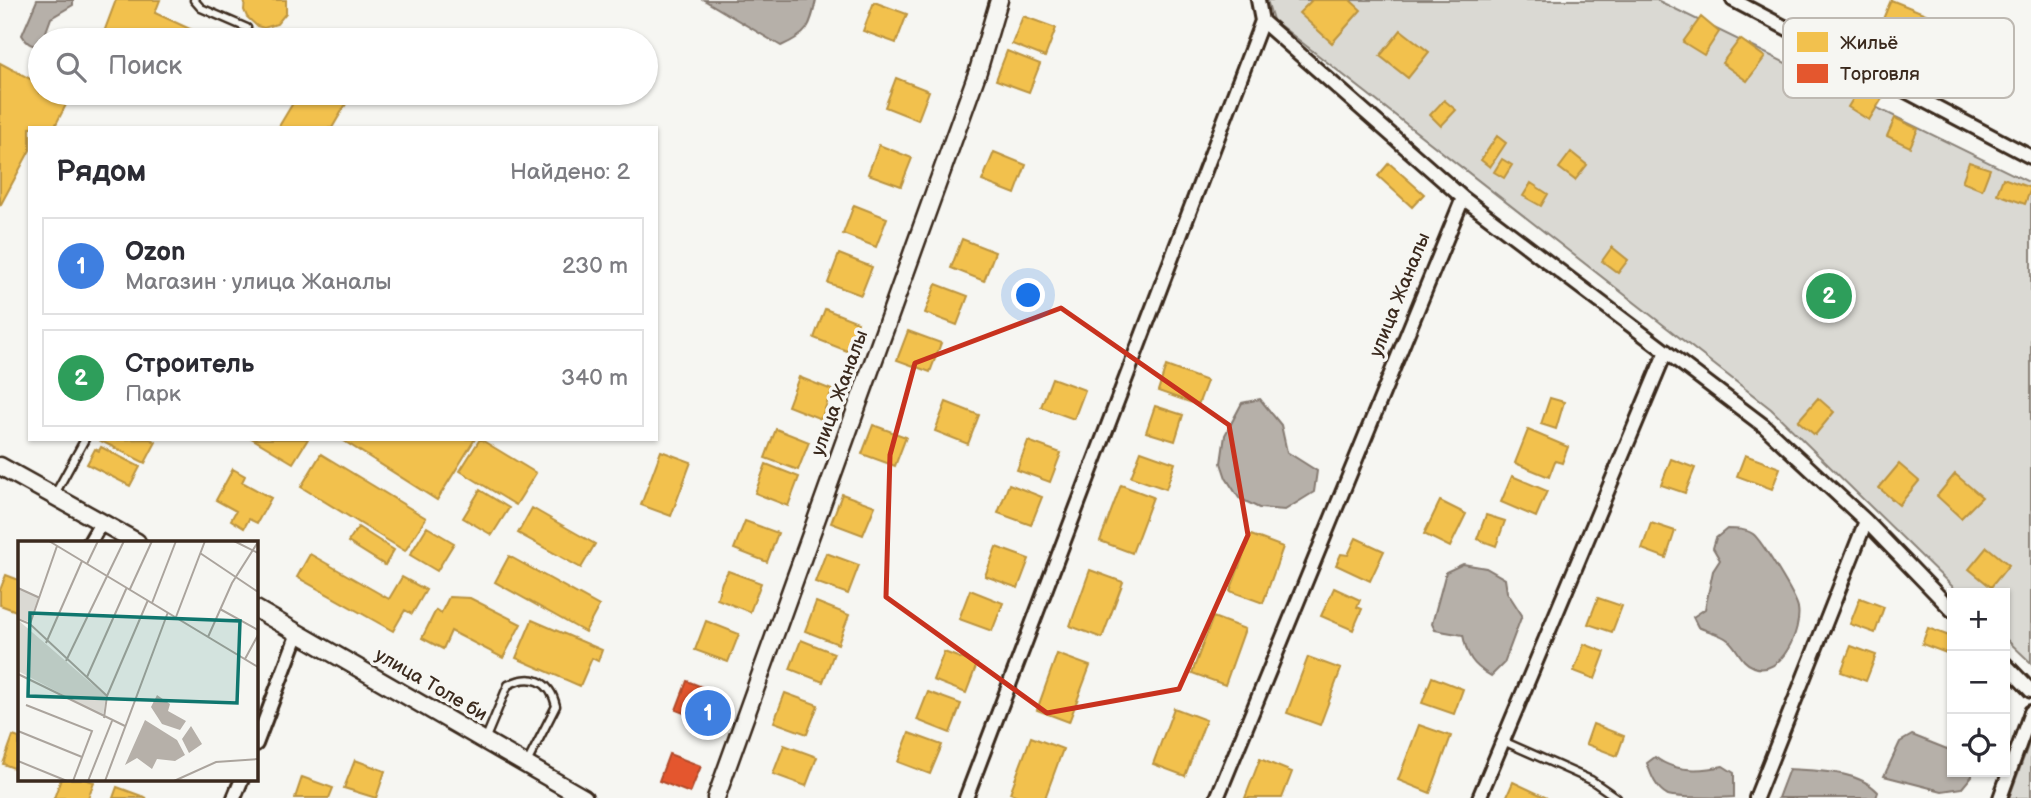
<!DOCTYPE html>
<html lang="ru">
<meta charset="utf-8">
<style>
body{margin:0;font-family:"Balsamiq Sans",sans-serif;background:#f7f7f7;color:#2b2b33}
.controls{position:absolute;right:21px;bottom:21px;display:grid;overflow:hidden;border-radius:0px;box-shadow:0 2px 5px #0004}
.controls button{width:63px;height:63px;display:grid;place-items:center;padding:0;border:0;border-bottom:2px solid #e1e1e2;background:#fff;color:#2b2b33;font:35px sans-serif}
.you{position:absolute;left:1029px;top:296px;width:24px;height:24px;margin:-18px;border:5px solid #fff;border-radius:50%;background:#1a73e8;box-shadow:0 0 0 10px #1a73e833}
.badge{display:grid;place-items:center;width:46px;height:46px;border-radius:50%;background:#2563eb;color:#fff;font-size:23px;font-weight:700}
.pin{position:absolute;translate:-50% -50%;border:4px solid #fff;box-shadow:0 2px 7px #0006}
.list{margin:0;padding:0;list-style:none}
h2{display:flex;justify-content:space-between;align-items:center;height:91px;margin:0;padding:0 28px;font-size:30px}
h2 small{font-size:23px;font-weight:400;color:#7c7c81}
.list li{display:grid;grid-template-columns:46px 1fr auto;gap:21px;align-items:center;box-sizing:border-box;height:98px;margin:0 14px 14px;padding:0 14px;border:2px solid #e1e1e2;border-radius:0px}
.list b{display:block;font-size:26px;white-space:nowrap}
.list p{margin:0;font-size:23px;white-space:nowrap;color:#7c7c81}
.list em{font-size:23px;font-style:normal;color:#7c7c81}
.icon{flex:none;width:38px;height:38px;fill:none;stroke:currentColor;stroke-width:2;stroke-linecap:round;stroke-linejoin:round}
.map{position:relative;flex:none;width:2031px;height:798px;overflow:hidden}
.search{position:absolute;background:#fff;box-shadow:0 2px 5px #0004;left:28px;top:28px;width:630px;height:77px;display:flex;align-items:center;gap:18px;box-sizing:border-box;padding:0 24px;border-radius:38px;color:#7c7c81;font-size:26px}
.panel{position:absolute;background:#fff;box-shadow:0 2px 5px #0004;left:28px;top:126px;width:630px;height:315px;border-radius:0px}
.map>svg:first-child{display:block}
</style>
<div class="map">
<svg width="2031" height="798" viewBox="0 0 2031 798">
<rect width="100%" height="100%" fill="#f6f6f2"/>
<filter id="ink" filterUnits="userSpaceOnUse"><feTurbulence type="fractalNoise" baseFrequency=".0143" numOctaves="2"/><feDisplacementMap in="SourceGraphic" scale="14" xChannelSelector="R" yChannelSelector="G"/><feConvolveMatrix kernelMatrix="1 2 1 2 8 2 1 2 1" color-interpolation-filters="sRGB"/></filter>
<g filter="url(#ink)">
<!-- green -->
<path fill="#dad9d3" stroke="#8a8278" stroke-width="2" d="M1267 0H1657L2031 183V663L2005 638V593H1959L1771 409 1273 20Z
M2031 738V798H2009Z"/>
<!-- water -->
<path fill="#b6b0a9" stroke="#857a71" stroke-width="2" d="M37 0H73V5L51 18 43 40H40L39 46C30 46 26 42 22 35Z
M704 0H816C810 28 808 34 781 46Z
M1260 399 1281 425 1287 452 1317 471 1314 492 1285 510 1259 508 1239 498 1226 478 1221 463 1225 435 1242 403Z
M1727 529C1736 529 1746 529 1753 534 1761 540 1797 598 1798 608 1802 629 1781 678 1754 667 1740 662 1738 648 1728 640 1721 634 1707 631 1698 627L1693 617 1705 609 1713 571 1720 560 1713 548 1716 538Z
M1463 564 1486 568 1505 579 1507 592 1522 615 1504 663 1491 676C1472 665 1467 656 1463 635L1435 630 1432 624 1446 572Z
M1912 735 1952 751V772H1972V776L1962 788 1942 791 1884 776 1900 742Z
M1655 757C1674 772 1701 771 1723 766L1734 773V797C1722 798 1679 798 1668 795 1656 789 1651 775 1647 763Z
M1789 769C1817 771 1858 770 1878 792L1876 798H1778Z"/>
<!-- homes -->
<path fill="#f2c14e" stroke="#bb9440" stroke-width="2" d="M116 0H160L155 13 214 40H101Z
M245 0H286V13L277 24 264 28 257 26 247 17 244 10Z
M1312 0H1350L1361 10 1332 43 1299 13Z
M1891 0 1926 14 1916 40 1880 26Z
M874 2 907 14 896 43 863 31Z
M1023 16 1056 28 1045 57 1012 44Z
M1701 17 1719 32 1704 55 1683 42Z
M1401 30 1429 52 1408 78 1380 56Z
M1740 39 1765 57 1747 81 1722 63Z
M1007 51 1040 64 1029 92 996 80Z
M0 63 40 84V93H57L69 99 54 128H30V150L0 206Z
M896 78 929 91 918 120 885 107Z
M1862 84 1883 97 1869 120 1848 107Z
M299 93H343L350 97 332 128H278Z
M1444 100 1456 110 1441 126 1430 115Z
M1895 118 1918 129 1910 147 1887 136Z
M1497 136 1506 143 1490 167 1481 160Z
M879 145 912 158 901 186 868 174Z
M994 152 1026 165 1015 194 982 181Z
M1571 152 1587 165 1575 180 1559 168Z
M1502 159 1512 165 1504 178 1494 172Z
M1969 162 1990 169 1982 190 1962 182Z
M1389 163 1424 194 1412 207 1378 176Z
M2003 178 2031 188 2025 204 1997 194Z
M1531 183 1548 194 1541 206 1523 196Z
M854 205 887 218 876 247 843 234Z
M962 239 995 252 984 281 951 268Z
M1612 247 1628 260 1618 273 1602 261Z
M839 254 872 267 861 295 828 283Z
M936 284 968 296 957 325 925 313Z
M825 309 858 322 847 351 814 338Z
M908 331 941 343 930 372 897 360Z
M1166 366 1207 381 1198 405 1158 391Z
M799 377 832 390 821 419 788 406Z
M1052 378 1085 390 1074 419 1041 407Z
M1550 398 1564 402 1556 429 1541 424Z
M1818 398 1834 412 1815 435 1798 421Z
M946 402 979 415 968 444 935 431Z
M1155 406 1183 415 1175 441 1146 432Z
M873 425 906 437 895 466 862 454Z
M776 429 809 442 798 470 765 458Z
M1528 430 1568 447 1562 463 1555 461 1549 477 1515 463Z
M150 439 156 442 145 463 99 440Z
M253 439H308L293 463Z
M341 439H475L437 500Z
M480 439 536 473 516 505 460 471Z
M1028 441 1061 453 1050 482 1017 470Z
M101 447 140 467 130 486 87 464 95 449 99 451Z
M661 451 691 462 671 516 641 505Z
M1141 451 1175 463 1166 489 1131 477Z
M321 454 426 518 405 551 301 487Z
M1745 455 1780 468 1772 489 1737 476Z
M1671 459 1695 468 1685 493 1661 485Z
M766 464 799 477 788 506 755 493Z
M1899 464 1919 481 1899 505 1879 488Z
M233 469 245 476 242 482 271 498 257 523 249 519 244 528 231 520 236 511 216 500Z
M1955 474 1982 497 1961 518 1937 496Z
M1512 476 1547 491 1536 517 1501 502Z
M1009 484 1042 497 1031 525 998 513Z
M1121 485 1153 497 1132 553 1100 541Z
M480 490 509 508 492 535 463 518Z
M842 494 875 506 863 535 831 523Z
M1440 501 1466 514 1450 547 1424 534Z
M532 508 595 544 581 568 518 533Z
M1486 515 1505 521 1496 546 1477 539Z
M745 521 778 533 767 562 734 549Z
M1651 523 1675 531 1666 558 1642 549Z
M358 527 394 550 385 565 348 542Z
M427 527 454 543 437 571 410 555Z
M1251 535 1283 547 1263 603 1230 591Z
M1356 538 1384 551 1370 581 1336 565 1341 554 1348 555Z
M996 547 1029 559 1018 588 985 576Z
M1987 547 2009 565 1991 587 1969 569Z
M826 553 859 565 848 594 815 582Z
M310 554 389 599 402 577 426 590 412 614 405 610 393 631 297 577Z
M509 556 599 606 585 632 495 582Z
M1090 570 1123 582 1102 638 1070 626Z
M728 571 761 583 750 612 717 599 722 582Z
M6 575 19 580V612L0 605V590Z
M1334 588 1360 600 1357 607 1362 609 1353 630 1321 616Z
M970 590 1003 603 992 631 959 619Z
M449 597 470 598 521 624 503 658 451 631 443 649 422 638 436 610 441 613Z
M1598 598 1622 606 1612 632 1588 624Z
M1860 598 1884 607 1875 633 1850 624Z
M816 602 849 615 838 644 805 631Z
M1213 617 1245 629 1225 685 1192 673Z
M532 620 602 650 598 661 592 658 580 686 516 658Z
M706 621 739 634 728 662 695 650Z
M1928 628 1952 637V655L1922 644Z
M801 640 834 653 823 682 790 669Z
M1584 644 1605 652 1595 679 1574 671Z
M1851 646 1876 655 1866 681 1841 672Z
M944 652 977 664 966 693 933 680Z
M1057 654 1090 666 1069 722 1037 710Z
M1308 657 1341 669 1320 725 1287 713Z
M1432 677 1463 689 1454 714 1422 703Z
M928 692 961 704 950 733 917 720Z
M785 693 818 705 807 734 774 722Z
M1174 708 1206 720 1185 776 1153 764Z
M1593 724 1624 736 1617 756 1586 744Z
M1419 725 1451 736 1430 793 1398 780Z
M909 733 942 745 930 774 898 762Z
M13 736 19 738V770L3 764Z
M1031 737 1063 749 1045 798H1023L1010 793Z
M784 745 817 757 806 786 773 774Z
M1260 759 1292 772 1282 798H1245Z
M355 760 385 771 376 798 344 788Z
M302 777 333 788 329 798H295Z
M61 779H84L94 782 88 798H54Z
M1513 782 1547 798H1506Z
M117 787 147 798H113Z"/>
<!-- shops -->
<path fill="#e4572e" stroke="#b14a29" stroke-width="2" d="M687 681 720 694 709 723 676 710Z
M669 754 701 766 690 793 659 781Z"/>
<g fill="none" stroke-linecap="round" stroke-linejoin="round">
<!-- service casing -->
<g stroke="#3b2a1e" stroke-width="11">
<path id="service" d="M194 0 201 8 247 28
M55 494 85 439
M485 740 508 685C531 673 550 680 556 706L527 763
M1503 741 1591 780 1617 798"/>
</g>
<!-- minor casing -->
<g stroke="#3b2a1e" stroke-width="18">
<path id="minor" d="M1258 0 1262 21 1463 198 1764 426 1866 521 1952 610
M1733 0 2031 157
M90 542 101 523
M2005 664 2031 691
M256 744 298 633
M234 798 242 779
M966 798 1262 21
M1217 798 1463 198
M1479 798 1666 351
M1756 798 1866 521
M2000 798 2031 712"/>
</g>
<!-- tertiary casing -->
<g stroke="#3b2a1e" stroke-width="21">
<path id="tertiary" d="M0 466 137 542
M256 609 584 798
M716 798 978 71 999 0"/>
</g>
<!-- service -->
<use href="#service" stroke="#f6f6f2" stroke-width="6"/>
<!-- minor -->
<use href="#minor" stroke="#f6f6f2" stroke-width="12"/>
<!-- tertiary -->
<use href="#tertiary" stroke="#f6f6f2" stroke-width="16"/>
</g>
</g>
<!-- marked area -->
<path fill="none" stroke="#c8321e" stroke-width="5" stroke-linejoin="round" d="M1061 308 1229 425 1248 535 1179 689 1047 713 886 597 890 455 915 363Z"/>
<g text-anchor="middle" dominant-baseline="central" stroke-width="7" stroke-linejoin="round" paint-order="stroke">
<!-- street labels -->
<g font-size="19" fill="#3b2a1e" stroke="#f6f6f2">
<text transform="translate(1400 295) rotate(-68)">улица Жаналы</text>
<text transform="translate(840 393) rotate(-70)">улица Жаналы</text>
<text transform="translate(431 685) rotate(30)">улица Толе би</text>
</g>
</g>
<!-- overview -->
<g transform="translate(18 541)">
<rect width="240" height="240" fill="#f6f6f2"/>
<path d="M0 47 21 57 11 81 0 77ZM0 79 88 155 85 175 0 130Z" fill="#dad9d3"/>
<path d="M139 154 152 163 150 170 168 180 162 189 144 183 133 166ZM127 179 159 199 167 214 157 220 139 218 134 228 119 217 107 224ZM173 185 184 203 171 212 164 198Z" fill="#b6b0a9"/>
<path fill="none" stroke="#aba49d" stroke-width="2" d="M31 0 240 126M216 0 240 12M182 12 240 51M69 23 80 0M0 47 22 57M112 48 134 0M134 62 158 0M202 68 240 89M158 76 187 0M0 78 12 83 89 155 86 177M12 83 39 5M190 96 214 42 240 1M28 102 64 20M227 118 240 94M48 120 106 0M0 133 107 185M69 136 109 46M89 155 130 59M8 164 74 190 55 240M0 190 64 216M0 220 49 240M70 240 94 180M87 240 150 71M156 240 198 221 240 218"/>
<path fill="#0f766e" fill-opacity="0.15" stroke="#0f766e" stroke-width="3.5" d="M12 72 222 80 219 162 10 155Z"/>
<rect width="240" height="240" fill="none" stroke="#3b2a1e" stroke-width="3.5"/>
</g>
<!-- legend -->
<rect x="1783" y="18" width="231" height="80" rx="10" fill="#f6f6f2" stroke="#beb9b2" stroke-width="2"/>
<rect x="1797" y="32" width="31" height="20" fill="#f2c14e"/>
<rect x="1797" y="64" width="31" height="19" fill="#e4572e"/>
<g font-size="19" fill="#3b2a1e">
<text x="1840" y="49">Жильё</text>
<text x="1840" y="80">Торговля</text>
</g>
</svg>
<div class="controls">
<button>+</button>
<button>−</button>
<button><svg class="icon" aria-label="locate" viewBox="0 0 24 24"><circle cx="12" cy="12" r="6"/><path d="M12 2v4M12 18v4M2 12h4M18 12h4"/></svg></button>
</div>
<div class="you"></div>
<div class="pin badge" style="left:708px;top:713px;background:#3f7fe0">1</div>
<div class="pin badge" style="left:1829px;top:296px;background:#2e9e5b">2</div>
<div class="search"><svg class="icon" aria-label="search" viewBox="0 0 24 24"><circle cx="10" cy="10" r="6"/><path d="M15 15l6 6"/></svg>Поиск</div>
<section class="panel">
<h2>Рядом<small>Найдено: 2</small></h2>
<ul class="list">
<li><span class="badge" style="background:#3f7fe0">1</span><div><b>Ozon</b><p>Магазин · улица Жаналы</p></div><em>230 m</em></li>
<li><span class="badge" style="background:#2e9e5b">2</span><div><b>Строитель</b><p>Парк</p></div><em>340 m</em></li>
</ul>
</section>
</div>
